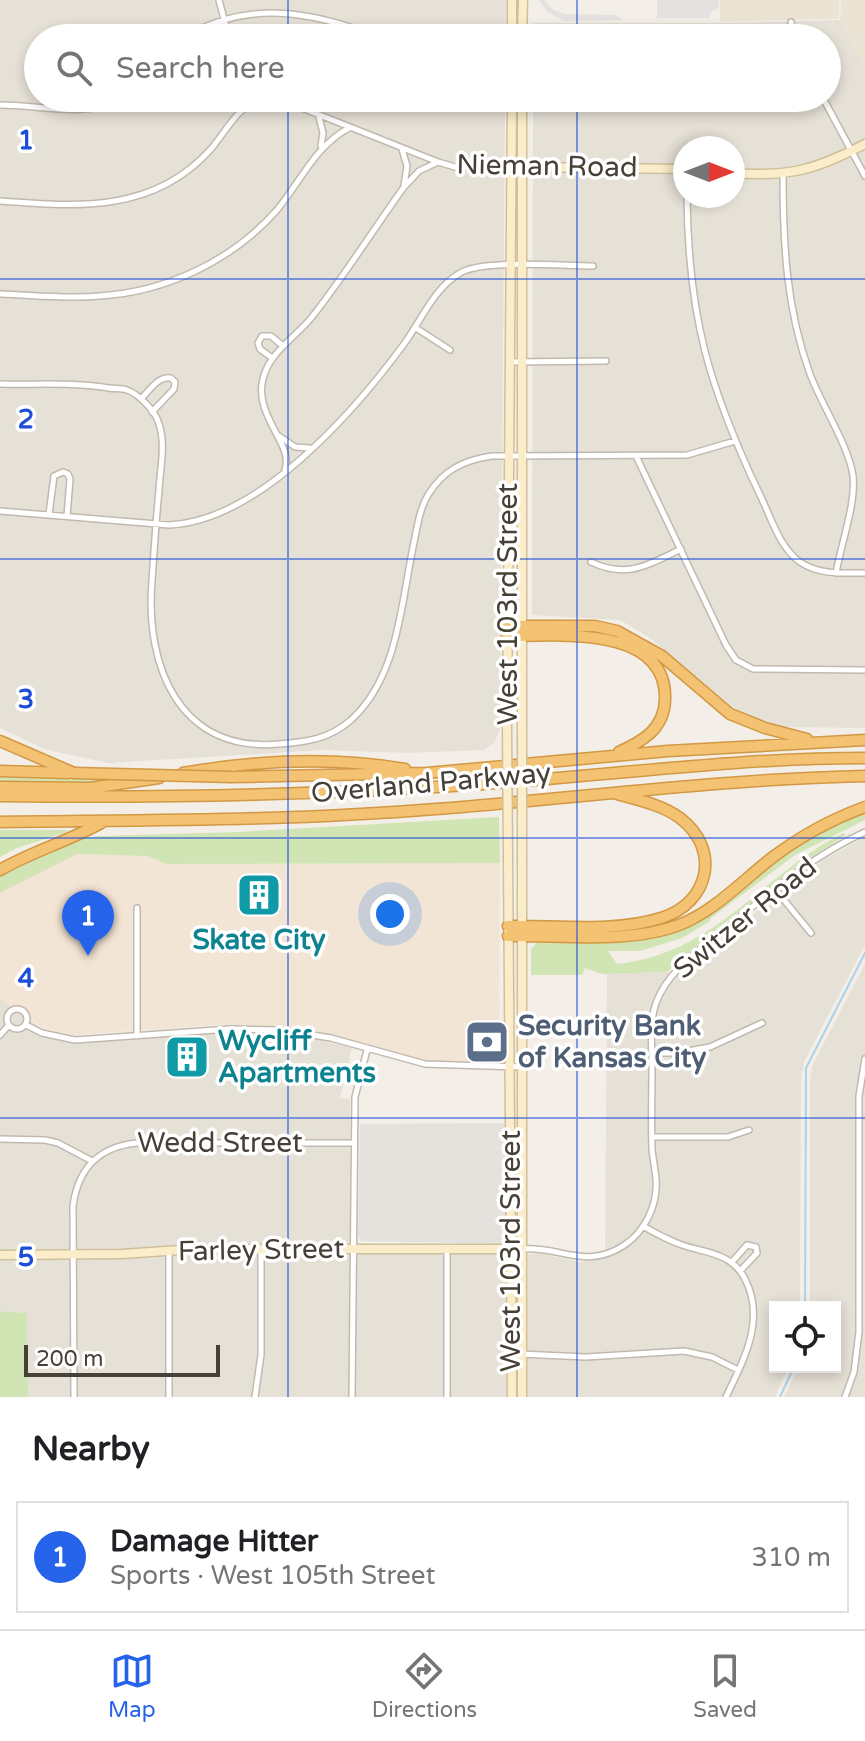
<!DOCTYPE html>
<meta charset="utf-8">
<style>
body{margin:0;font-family:"Varela Round",sans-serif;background:#f2f2f2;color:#202124}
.controls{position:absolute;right:24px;bottom:24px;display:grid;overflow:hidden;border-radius:0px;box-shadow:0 4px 12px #0003}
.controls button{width:72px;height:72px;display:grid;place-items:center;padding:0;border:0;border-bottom:2px solid #e0e0e0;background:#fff;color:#202124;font:40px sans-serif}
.compass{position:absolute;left:673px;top:136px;width:72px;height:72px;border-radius:50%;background:#fff;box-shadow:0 4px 12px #0003;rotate:90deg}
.scale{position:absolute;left:24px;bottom:20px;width:196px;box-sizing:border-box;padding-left:8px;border:4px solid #464037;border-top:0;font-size:22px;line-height:28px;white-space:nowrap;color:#464037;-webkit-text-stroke:6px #fff;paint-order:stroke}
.you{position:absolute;left:390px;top:914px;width:28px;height:28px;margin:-20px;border:6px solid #fff;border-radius:50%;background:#1a73e8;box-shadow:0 0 0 12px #1a73e833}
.badge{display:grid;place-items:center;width:52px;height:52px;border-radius:50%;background:#2563eb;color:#fff;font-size:26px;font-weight:700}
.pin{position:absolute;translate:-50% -66px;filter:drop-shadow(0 2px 4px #0008)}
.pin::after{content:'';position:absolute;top:42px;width:28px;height:24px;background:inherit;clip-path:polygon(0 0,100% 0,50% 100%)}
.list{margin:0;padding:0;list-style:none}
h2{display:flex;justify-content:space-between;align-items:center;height:104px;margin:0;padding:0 32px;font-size:34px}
h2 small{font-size:26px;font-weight:400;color:#757577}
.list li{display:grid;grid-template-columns:52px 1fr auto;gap:24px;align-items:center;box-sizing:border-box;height:112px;margin:0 16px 16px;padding:0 16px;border:2px solid #e0e0e0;border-radius:0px}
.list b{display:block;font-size:30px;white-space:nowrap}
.list p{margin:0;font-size:26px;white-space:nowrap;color:#757577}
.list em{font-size:26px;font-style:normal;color:#757577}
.icon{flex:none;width:44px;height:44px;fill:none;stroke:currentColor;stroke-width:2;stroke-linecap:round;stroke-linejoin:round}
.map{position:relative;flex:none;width:865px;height:1397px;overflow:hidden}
.search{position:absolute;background:#fff;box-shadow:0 4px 12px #0003;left:24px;right:24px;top:24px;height:88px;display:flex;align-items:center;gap:20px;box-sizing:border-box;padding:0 28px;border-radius:44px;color:#757577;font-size:30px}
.sheet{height:232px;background:#fff}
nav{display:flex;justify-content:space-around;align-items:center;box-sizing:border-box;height:112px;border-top:2px solid #e0e0e0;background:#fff;font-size:22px;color:#757577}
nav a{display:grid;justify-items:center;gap:4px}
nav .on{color:#2563eb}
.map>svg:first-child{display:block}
</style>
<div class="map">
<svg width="865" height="1397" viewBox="0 0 865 1397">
<rect width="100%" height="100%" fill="#f3efe8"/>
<!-- residential -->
<path fill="#e6e1d7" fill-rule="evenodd" d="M0 0H506V38H38V98H505L500 729 494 743 484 750 409 753 322 750 109 763 47 750 0 728Z
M840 20 865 68V728L785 727 763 724 743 715 650 638 620 620 532 615 533 98H827V38H533V23H735ZM685 148H733V196H685Z
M865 837V945L804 1062 801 1079 800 1307H775V1367H788L775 1397H527L528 1255 539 1253 579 1262 605 1259 607 974 667 972 679 975 800 876 826 858Z
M865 964V1397H784L799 1367H835V1307H810V1081L812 1066Z
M0 998 58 1040H122L240 1031 303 1036 352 1048 340 1098 350 1099 351 1252 502 1253 508 1259 509 1397H28L27 1313 0 1311Z"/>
<!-- commercial -->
<path fill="#f3e5d5" d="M77 854 148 856 166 864 500 863 499 1062 459 1063 417 1059 294 1026 215 1025 75 1035 43 1028 0 998V893Z"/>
<!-- industrial -->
<path fill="#e5e1dd" d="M508 1123 507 1241 504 1244 361 1241 358 1236 360 1124Z"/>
<!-- education -->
<path fill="#ebe3d3" d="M720 0H839V19L720 21Z
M841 0H865V68L840 20Z"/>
<!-- green -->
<path fill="#d0e4b4" d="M0 774 116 780 98 783 0 781Z
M865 813V820L795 855 711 918 710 921 682 938 640 951H608L617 964C716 954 760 876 843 833L846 835 797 866 708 936 667 972 602 974 585 968 582 975H531V949L537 943C582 934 628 949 672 933 714 918 747 882 783 856 808 838 836 825 865 813Z
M499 817 500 863 166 864 148 856 77 854 0 893V867L81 838 100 836 238 832Z
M0 830H67V832L17 848 0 857Z
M0 1311 27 1313 28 1397H0Z"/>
<!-- parking -->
<path fill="#e4e2e0" d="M539 0H545L552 9 564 14 616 15 622 20 564 21 548 12Z
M657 0H719V4L718 8 710 13V18H657Z"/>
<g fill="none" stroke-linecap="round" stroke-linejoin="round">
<!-- stream -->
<path stroke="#a9d3eb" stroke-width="2" d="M805 1307 806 1068 865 953
M780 1397 794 1367"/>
<!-- street casing -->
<g stroke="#c1b9ae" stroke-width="8">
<path id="street" d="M219 0 229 38
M791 22 794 38
M184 38C246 0 311 10 380 38
M277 98 438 162 455 167H511
M823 98 865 176
M0 105C43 105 85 119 125 98
M239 111 244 98
M319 117 323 133 321 146
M402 149 407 166 404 186
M783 174C783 243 786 308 810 374 821 404 849 446 853 476 856 504 841 544 836 573
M687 196C688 316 709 388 760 495 771 517 779 547 800 562 819 575 843 573 865 573
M0 201C78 207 154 213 211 149 227 130 237 107 262 98
M0 294C33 295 66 299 99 296 166 292 232 261 277 210 301 181 315 146 349 128
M416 328 450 350
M272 358 260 349 258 343 262 336H271L283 346
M511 362 606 361
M0 384C36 385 74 382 109 388 114 389 122 388 127 390 139 394 156 412 159 424 166 445 160 469 159 490 156 520 154 551 152 581 145 666 179 753 279 744 307 742 329 739 351 720 398 677 401 605 413 547 417 529 419 510 428 495 443 470 464 460 492 456L687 455 735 441
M141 399C149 391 158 376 171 378L175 382 174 389 152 412
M279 436 295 447 310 448
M636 456 726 645 736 660 753 669 865 670
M285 469C294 447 257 418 262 384 266 354 294 339 312 317 345 275 373 230 404 187L419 171 438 162
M0 511 169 525C259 521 354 412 404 344 421 321 434 288 460 273 484 259 562 266 593 266
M49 514 54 476 63 472 68 474 70 479 67 516
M591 562C627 579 648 565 681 549
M775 889 811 933
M137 908V1036
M7 1019a10 10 0 1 1 20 0a10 10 0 1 1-20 0Z
M26 1025 42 1033 75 1040 230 1029 281 1030 331 1038 425 1064 522 1067
M0 1035 9 1025
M652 1053H677L710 1047 762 1023
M652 1137H728L749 1130
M0 1139 45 1140 58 1143 92 1161
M643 1226C655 1233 668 1240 682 1245 696 1250 710 1251 724 1258 734 1263 740 1269 745 1279 766 1320 744 1359 726 1397
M523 1249C560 1246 585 1270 623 1246 645 1232 658 1205 656 1179 655 1169 653 1159 652 1149 651 1120 652 1092 652 1064 652 1044 649 1022 656 1003 669 968 703 948 730 925 773 890 814 855 865 832
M169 1251V1397
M732 1262 747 1245 756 1247 757 1253 741 1270
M520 1354 586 1357 684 1351 712 1357 738 1370
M74 1397 73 1206C78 1168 100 1146 138 1143H354
M255 1397 261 1355V1249
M352 1397 355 1097 367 1050
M447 1397V1249
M845 1397 854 1372 859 1332V1096L865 1059"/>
</g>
<!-- secondary casing -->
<g stroke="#cfc09b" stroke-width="11">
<path id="secondary" d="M512 38V0
M522 38 523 0
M518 167 685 169
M733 173C790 177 815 170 865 144
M507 726 512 98
M522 726V98
M508 858 512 1397
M522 859V1397
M0 1255 122 1254 195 1249H513"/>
</g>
<!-- highway casing -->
<g stroke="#d29843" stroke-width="13">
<path id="highway" d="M507 626H595L617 631 662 656 730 714 765 728 807 739
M507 636C555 636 668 624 665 700 664 729 643 741 619 752
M0 741 74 773
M0 771 68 773
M183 773C257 760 330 756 405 769
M232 777 427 773 668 751 865 740
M0 787 90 788 159 778
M0 796C162 798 323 795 484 784 611 775 737 758 865 758
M0 822C146 820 290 821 436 809 579 798 721 779 865 776
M0 870C33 851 69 841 103 822
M508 926C557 925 613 933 661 918 710 903 721 849 680 818 662 805 639 800 617 794
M508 936C561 935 629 944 679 925 715 911 743 880 773 857 801 836 832 819 865 807"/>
</g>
<!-- street -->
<use href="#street" stroke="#fff" stroke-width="5"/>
<!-- secondary -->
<use href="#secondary" stroke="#fbedca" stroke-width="8"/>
<!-- highway -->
<use href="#highway" stroke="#f3c373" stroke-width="10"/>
<!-- secondary-bridge casing -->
<g stroke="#cfc09b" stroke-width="11" stroke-linecap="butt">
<path id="secondary-bridge" d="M507 726 508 858
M522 726V859"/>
</g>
<!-- highway-bridge casing -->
<g stroke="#d29843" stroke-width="13" stroke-linecap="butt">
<path id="highway-bridge" d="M74 773 232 777"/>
</g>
<!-- secondary-bridge -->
<use href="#secondary-bridge" stroke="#fbedca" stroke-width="8"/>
<!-- highway-bridge -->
<use href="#highway-bridge" stroke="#f3c373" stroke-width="10"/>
</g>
<!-- grid -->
<path fill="none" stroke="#1d4ed8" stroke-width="2" stroke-opacity="0.55" d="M288 0V38M577 0V38M288 98V1397M577 98V1397M0 279H865M0 559H865M0 838H865M0 1118H865"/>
<!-- icons -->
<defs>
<g id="building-square" transform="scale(2.3)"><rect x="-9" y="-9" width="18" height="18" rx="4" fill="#0f9aa8" stroke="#fff"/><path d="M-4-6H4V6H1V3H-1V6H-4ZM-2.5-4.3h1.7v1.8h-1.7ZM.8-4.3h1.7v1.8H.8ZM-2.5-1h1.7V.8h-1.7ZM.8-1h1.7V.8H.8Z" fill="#fff"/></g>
<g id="bank-square" transform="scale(2.3)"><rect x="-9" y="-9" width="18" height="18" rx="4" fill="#5c6f8a" stroke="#fff"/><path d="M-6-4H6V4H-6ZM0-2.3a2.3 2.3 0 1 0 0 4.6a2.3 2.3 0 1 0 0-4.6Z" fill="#fff"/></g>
</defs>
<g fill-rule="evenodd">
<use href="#building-square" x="259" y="895"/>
<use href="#bank-square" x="487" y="1042"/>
<use href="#building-square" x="187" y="1057"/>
</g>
<g text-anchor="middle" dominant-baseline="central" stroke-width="7" stroke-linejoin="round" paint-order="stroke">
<!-- street labels -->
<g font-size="28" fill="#464037" stroke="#fff">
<text transform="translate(547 166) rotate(1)">Nieman Road</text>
<text transform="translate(508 604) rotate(-90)">West 103rd Street</text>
<text transform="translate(431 783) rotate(-5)">Overland Parkway</text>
<text transform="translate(745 918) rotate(-39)">Switzer Road</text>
<text x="220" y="1143">Wedd Street</text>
<text transform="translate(261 1250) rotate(-1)">Farley Street</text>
<text transform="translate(511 1251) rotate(-90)">West 103rd Street</text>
</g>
<!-- culture labels -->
<g font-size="28" font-weight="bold" fill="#0d838f" stroke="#fff">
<text x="259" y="940">Skate City</text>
<text x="218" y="1041" text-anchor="start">Wycliff<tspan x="218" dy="32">Apartments</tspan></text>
</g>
<!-- service labels -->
<g font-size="28" font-weight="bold" fill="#4e5e75" stroke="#fff" text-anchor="start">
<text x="518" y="1026">Security Bank<tspan x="518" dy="32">of Kansas City</tspan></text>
</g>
</g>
<g font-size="26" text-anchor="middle" font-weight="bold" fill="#1d4ed8" stroke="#fff" stroke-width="7" stroke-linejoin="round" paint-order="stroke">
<text x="26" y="149">1</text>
<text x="26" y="428">2</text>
<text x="26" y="708">3</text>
<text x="26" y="987">4</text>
<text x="26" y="1266">5</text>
</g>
</svg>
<div class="controls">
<button><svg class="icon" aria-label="locate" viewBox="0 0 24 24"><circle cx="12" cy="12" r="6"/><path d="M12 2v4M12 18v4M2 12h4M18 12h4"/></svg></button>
</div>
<svg class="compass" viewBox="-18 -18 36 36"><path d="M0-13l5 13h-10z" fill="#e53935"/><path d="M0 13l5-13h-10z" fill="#757577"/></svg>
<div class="scale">200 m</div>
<div class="you"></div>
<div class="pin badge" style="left:88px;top:956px">1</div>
<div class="search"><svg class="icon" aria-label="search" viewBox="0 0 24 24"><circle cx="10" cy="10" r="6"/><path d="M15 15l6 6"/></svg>Search here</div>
</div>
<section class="sheet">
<h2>Nearby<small></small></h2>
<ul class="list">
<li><span class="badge">1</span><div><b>Damage Hitter</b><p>Sports · West 105th Street</p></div><em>310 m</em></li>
</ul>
</section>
<nav>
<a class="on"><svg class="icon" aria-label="map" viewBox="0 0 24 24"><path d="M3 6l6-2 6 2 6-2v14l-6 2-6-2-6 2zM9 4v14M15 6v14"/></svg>Map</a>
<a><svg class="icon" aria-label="directions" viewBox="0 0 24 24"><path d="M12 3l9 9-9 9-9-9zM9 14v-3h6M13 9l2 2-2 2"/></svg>Directions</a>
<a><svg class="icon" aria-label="saved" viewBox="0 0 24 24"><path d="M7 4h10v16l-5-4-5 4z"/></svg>Saved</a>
</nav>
